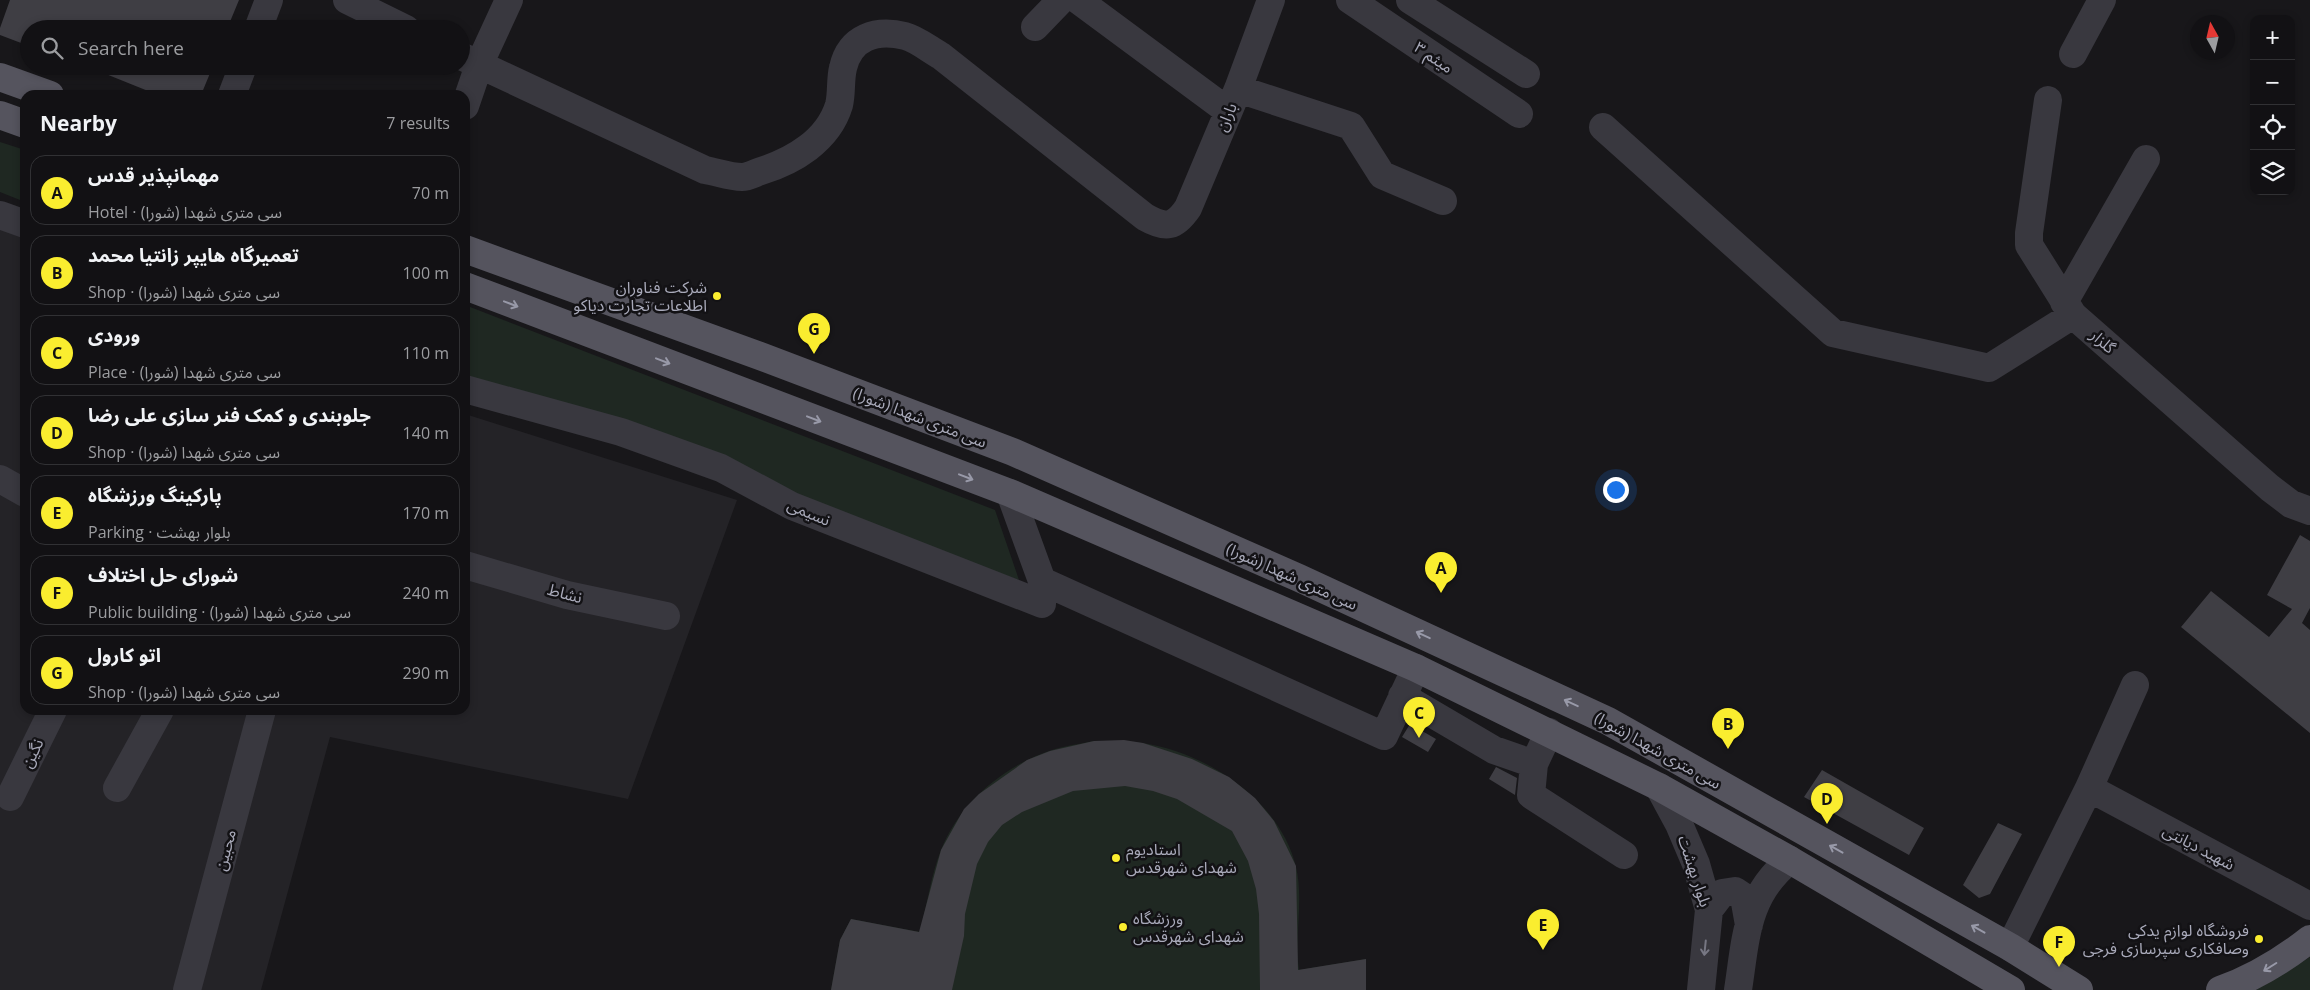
<!DOCTYPE html>
<meta charset="utf-8">
<style>
body{margin:0;font-family:"Open Sans","Noto Sans Arabic",sans-serif;background:#1b1a1d;color:#f1f3f6}
.controls{position:absolute;right:15px;top:15px;display:grid;overflow:hidden;border-radius:10px;box-shadow:0 2px 8px #0003}
.controls button{width:45px;height:45px;display:grid;place-items:center;padding:0;border:0;border-bottom:1px solid #313134;background:#121114;color:#f1f3f6;font:25px sans-serif}
.compass{position:absolute;left:2190px;top:15px;width:45px;height:45px;border-radius:50%;background:#121114;box-shadow:0 2px 8px #0003;rotate:352deg}
.you{position:absolute;left:1615px;top:489px;width:18px;height:18px;margin:-12px;border:4px solid #fff;border-radius:50%;background:#1a73e8;box-shadow:0 0 0 8px #1a73e833}
.badge{display:grid;place-items:center;width:32px;height:32px;border-radius:50%;background:#faed2f;color:#111;font-size:16px;font-weight:700}
.pin{position:absolute;translate:-50% -41px;filter:drop-shadow(0 1px 2px #0008)}
.pin::after{content:'';position:absolute;top:26px;width:18px;height:15px;background:inherit;clip-path:polygon(0 0,100% 0,50% 100%)}
.list{margin:0;padding:0;list-style:none}
h2{display:flex;justify-content:space-between;align-items:center;height:65px;margin:0;padding:0 20px;font-size:21px}
h2 small{font-size:16px;font-weight:400;color:#9c9da0}
.list li{display:grid;grid-template-columns:32px 1fr auto;gap:15px;align-items:center;box-sizing:border-box;height:70px;margin:0 10px 10px;padding:0 10px;border:1px solid #313134;border-radius:15px}
.list b{display:block;font-size:19px;white-space:nowrap}
.list p{margin:0;font-size:16px;white-space:nowrap;color:#9c9da0}
.list em{font-size:16px;font-style:normal;color:#9c9da0}
.icon{flex:none;width:28px;height:28px;fill:none;stroke:currentColor;stroke-width:2;stroke-linecap:round;stroke-linejoin:round}
.map{position:relative;flex:none;width:2310px;height:990px;overflow:hidden}
.search{position:absolute;background:#121114;box-shadow:0 2px 8px #0003;left:20px;top:20px;width:450px;height:55px;display:flex;align-items:center;gap:12px;box-sizing:border-box;padding:0 18px;border-radius:28px;color:#9c9da0;font-size:19px}
.panel{position:absolute;background:#121114;box-shadow:0 2px 8px #0003;left:20px;top:90px;width:450px;height:625px;border-radius:15px}
.map>svg:first-child{display:block}
</style>
<div class="map">
<svg width="2310" height="990" viewBox="0 0 2310 990">
<rect width="100%" height="100%" fill="#18171a"/>
<!-- built -->
<path fill="#242327" d="M0 225 25 237V710H465V414L737 500 628 799 330 737 261 990H0Z"/>
<!-- green -->
<path fill="#1f2822" d="M0 142 25 150V202L0 192Z
M465 305 995 510 1019 580 816 508 465 379Z
M1094 741C1110 742 1127 741 1143 743 1207 753 1280 800 1296 867 1304 900 1294 936 1299 970L1366 959V990H831L840 940 851 919 920 932C927 905 931 875 941 850 959 804 1002 767 1049 751 1063 746 1079 744 1094 741Z
M2310 957V990H2256Z"/>
<!-- building -->
<path fill="#3f3e44" d="M10 0H239L227 29H29V46L0 35V28Z
M86 66H213L201 95H158Z
M2300 535 2310 541V608L2302 623 2310 630V733L2181 627 2211 591 2269 637 2292 609 2267 595Z
M1410 724 1436 739 1428 752 1402 737Z
M1124 740 1143 743 1192 759 1229 777 1255 798 1274 821 1296 866 1298 970 1366 959V990H1260L1259 914 1256 889 1248 861 1232 831 1177 799 1153 791 1125 786 1073 791 1022 812 1002 825 988 842 977 864 965 914 964 936 952 990H831L840 940 851 919 919 932 941 850 964 809 979 794 1027 760 1050 751 1094 741Z
M1496 767 1517 778 1515 795 1489 779Z
M1822 770 1924 828 1909 855 1804 797Z
M1998 823 2022 834 1990 894 1979 898 1963 885Z"/>
<g fill="none" stroke-linecap="round" stroke-linejoin="round">
<!-- minor -->
<path stroke="#39383f" stroke-width="28" d="M347 0 406 29
M1078 0 1228 111
M1350 0 1519 114
M1410 0 1526 74
M1035 27 1061 0
M258 29 269 0
M2073 54 2102 0
M461 56 705 170C717 172 730 177 742 177 748 177 755 173 761 171 793 161 828 141 839 105 842 93 840 80 843 68 850 37 876 29 905 36 917 39 930 50 941 56L1145 217C1166 229 1175 227 1188 208L1238 89 1271 0
M1238 89 1351 126 1382 175 1443 201
M232 95 243 66
M2048 100 2029 233V245L2073 315 2270 488 2291 504 2310 511
M465 106 479 65 509 0
M1603 127 1833 333 1989 368 2073 315
M0 215 25 224
M2064 302 2146 159
M465 389 621 432 721 468 792 506 1042 604V581L1010 493
M0 479 25 493
M465 565 567 595 666 616
M1042 581 1384 736 1416 668
M1402 696 1494 750 1534 764
M1549 732 1534 764 1531 795 1624 855
M1659 787 1679 824 1696 864 1709 910 1701 990
M117 788 160 710
M2089 788 2310 906
M10 797 53 710
M1709 910 1722 893 1735 891 1744 897 1749 925
M2010 947 2089 788 2135 685
M187 990 262 710
M1738 990C1746 938 1746 895 1790 860"/>
<!-- major -->
<path stroke="#55545e" stroke-width="28" d="M0 77 50 95
M0 115 25 124
M465 249 760 356 1013 452 1299 578 1608 721 2010 947 2079 990
M465 286 1010 493 1416 668 1659 787 1790 860 2011 990
M2220 990C2254 978 2282 961 2310 939"/>
</g>
<!-- one-way arrows -->
<defs><path id="oneway-shaft" d="M-6 0H5M1.5-3L5.5 0L1.5 3" fill="none" stroke-width="1.6" stroke-linecap="round" stroke-linejoin="round" transform="scale(1.25)"/></defs>
<g stroke="#9899a8">
<use href="#oneway-shaft" transform="translate(511 304) rotate(21)"/>
<use href="#oneway-shaft" transform="translate(663 361) rotate(21)"/>
<use href="#oneway-shaft" transform="translate(814 419) rotate(21)"/>
<use href="#oneway-shaft" transform="translate(966 477) rotate(21)"/>
<use href="#oneway-shaft" transform="translate(1423 635) rotate(-155)"/>
<use href="#oneway-shaft" transform="translate(1571 703) rotate(-155)"/>
<use href="#oneway-shaft" transform="translate(1836 849) rotate(-151)"/>
<use href="#oneway-shaft" transform="translate(1978 929) rotate(-151)"/>
<use href="#oneway-shaft" transform="translate(2270 967) rotate(148)"/>
</g>
<use stroke="#777783" href="#oneway-shaft" transform="translate(1705 948) rotate(96)"/>
<!-- markers -->
<g fill="#faed2f" stroke="#131215" stroke-width="2">
<circle cx="717" cy="296" r="5"/>
<circle cx="1116" cy="858" r="5"/>
<circle cx="1123" cy="927" r="5"/>
<circle cx="2259" cy="939" r="5"/>
</g>
<g text-anchor="middle" dominant-baseline="central" stroke-width="5" stroke-linejoin="round" paint-order="stroke">
<!-- street labels -->
<g font-size="16" fill="#a9aaba" stroke="#131215">
<text transform="translate(1434 57) rotate(34)">میثم ۳</text>
<text transform="translate(1226 117) rotate(-67)">باران</text>
<text transform="translate(2103 341) rotate(41)">گلزار</text>
<text transform="translate(920 417) rotate(21)">سی متری شهدا (شورا)</text>
<text transform="translate(809 512) rotate(23)">نسیمی</text>
<text transform="translate(1292 576) rotate(24)">سی متری شهدا (شورا)</text>
<text transform="translate(565 593) rotate(15)">نشاط</text>
<text transform="translate(1658 750) rotate(29)">سی متری شهدا (شورا)</text>
<text transform="translate(32 753) rotate(-64)">نگین</text>
<text transform="translate(2199 847) rotate(28)">شهید دیانتی</text>
<text transform="translate(225 850) rotate(-75)">محبین</text>
<text transform="translate(1695 871) rotate(72)">بلوار بهشت</text>
</g>
<!-- poi labels -->
<g font-size="16" fill="#a9aaba" stroke="#131215" text-anchor="end">
<text x="707" y="287">شرکت فناوران<tspan x="707" dy="18">اطلاعات تجارت دیاکو</tspan></text>
<text x="1126" y="849" text-anchor="start">استادیوم<tspan x="1126" dy="18">شهدای شهرقدس</tspan></text>
<text x="1133" y="918" text-anchor="start">ورزشگاه<tspan x="1133" dy="18">شهدای شهرقدس</tspan></text>
<text x="2249" y="930">فروشگاه لوازم یدکی<tspan x="2249" dy="18">وصافکاری سپرسازی فرجی</tspan></text>
</g>
</g>
</svg>
<div class="controls">
<button>+</button>
<button>−</button>
<button><svg class="icon" aria-label="locate" viewBox="0 0 24 24"><circle cx="12" cy="12" r="6"/><path d="M12 2v4M12 18v4M2 12h4M18 12h4"/></svg></button>
<button><svg class="icon" aria-label="layers" viewBox="0 0 24 24"><path d="M12 4l9 5-9 5-9-5zM3 14l9 5 9-5"/></svg></button>
</div>
<svg class="compass" viewBox="-18 -18 36 36"><path d="M0-13l5 13h-10z" fill="#e53935"/><path d="M0 13l5-13h-10z" fill="#9c9da0"/></svg>
<div class="you"></div>
<div class="pin badge" style="left:1441px;top:593px">A</div>
<div class="pin badge" style="left:1728px;top:749px">B</div>
<div class="pin badge" style="left:1419px;top:738px">C</div>
<div class="pin badge" style="left:1827px;top:824px">D</div>
<div class="pin badge" style="left:1543px;top:950px">E</div>
<div class="pin badge" style="left:2059px;top:967px">F</div>
<div class="pin badge" style="left:814px;top:354px">G</div>
<div class="search"><svg class="icon" aria-label="search" viewBox="0 0 24 24"><circle cx="10" cy="10" r="6"/><path d="M15 15l6 6"/></svg>Search here</div>
<section class="panel">
<h2>Nearby<small>7 results</small></h2>
<ul class="list">
<li><span class="badge">A</span><div><b>مهمانپذیر قدس</b><p>Hotel · سی متری شهدا (شورا)</p></div><em>70 m</em></li>
<li><span class="badge">B</span><div><b>تعمیرگاه هایپر زانتیا محمد</b><p>Shop · سی متری شهدا (شورا)</p></div><em>100 m</em></li>
<li><span class="badge">C</span><div><b>ورودی</b><p>Place · سی متری شهدا (شورا)</p></div><em>110 m</em></li>
<li><span class="badge">D</span><div><b>جلوبندی و کمک فنر سازی علی رضا</b><p>Shop · سی متری شهدا (شورا)</p></div><em>140 m</em></li>
<li><span class="badge">E</span><div><b>پارکینگ ورزشگاه</b><p>Parking · بلوار بهشت</p></div><em>170 m</em></li>
<li><span class="badge">F</span><div><b>شورای حل اختلاف</b><p>Public building · سی متری شهدا (شورا)</p></div><em>240 m</em></li>
<li><span class="badge">G</span><div><b>اتو کارول</b><p>Shop · سی متری شهدا (شورا)</p></div><em>290 m</em></li>
</ul>
</section>
</div>
